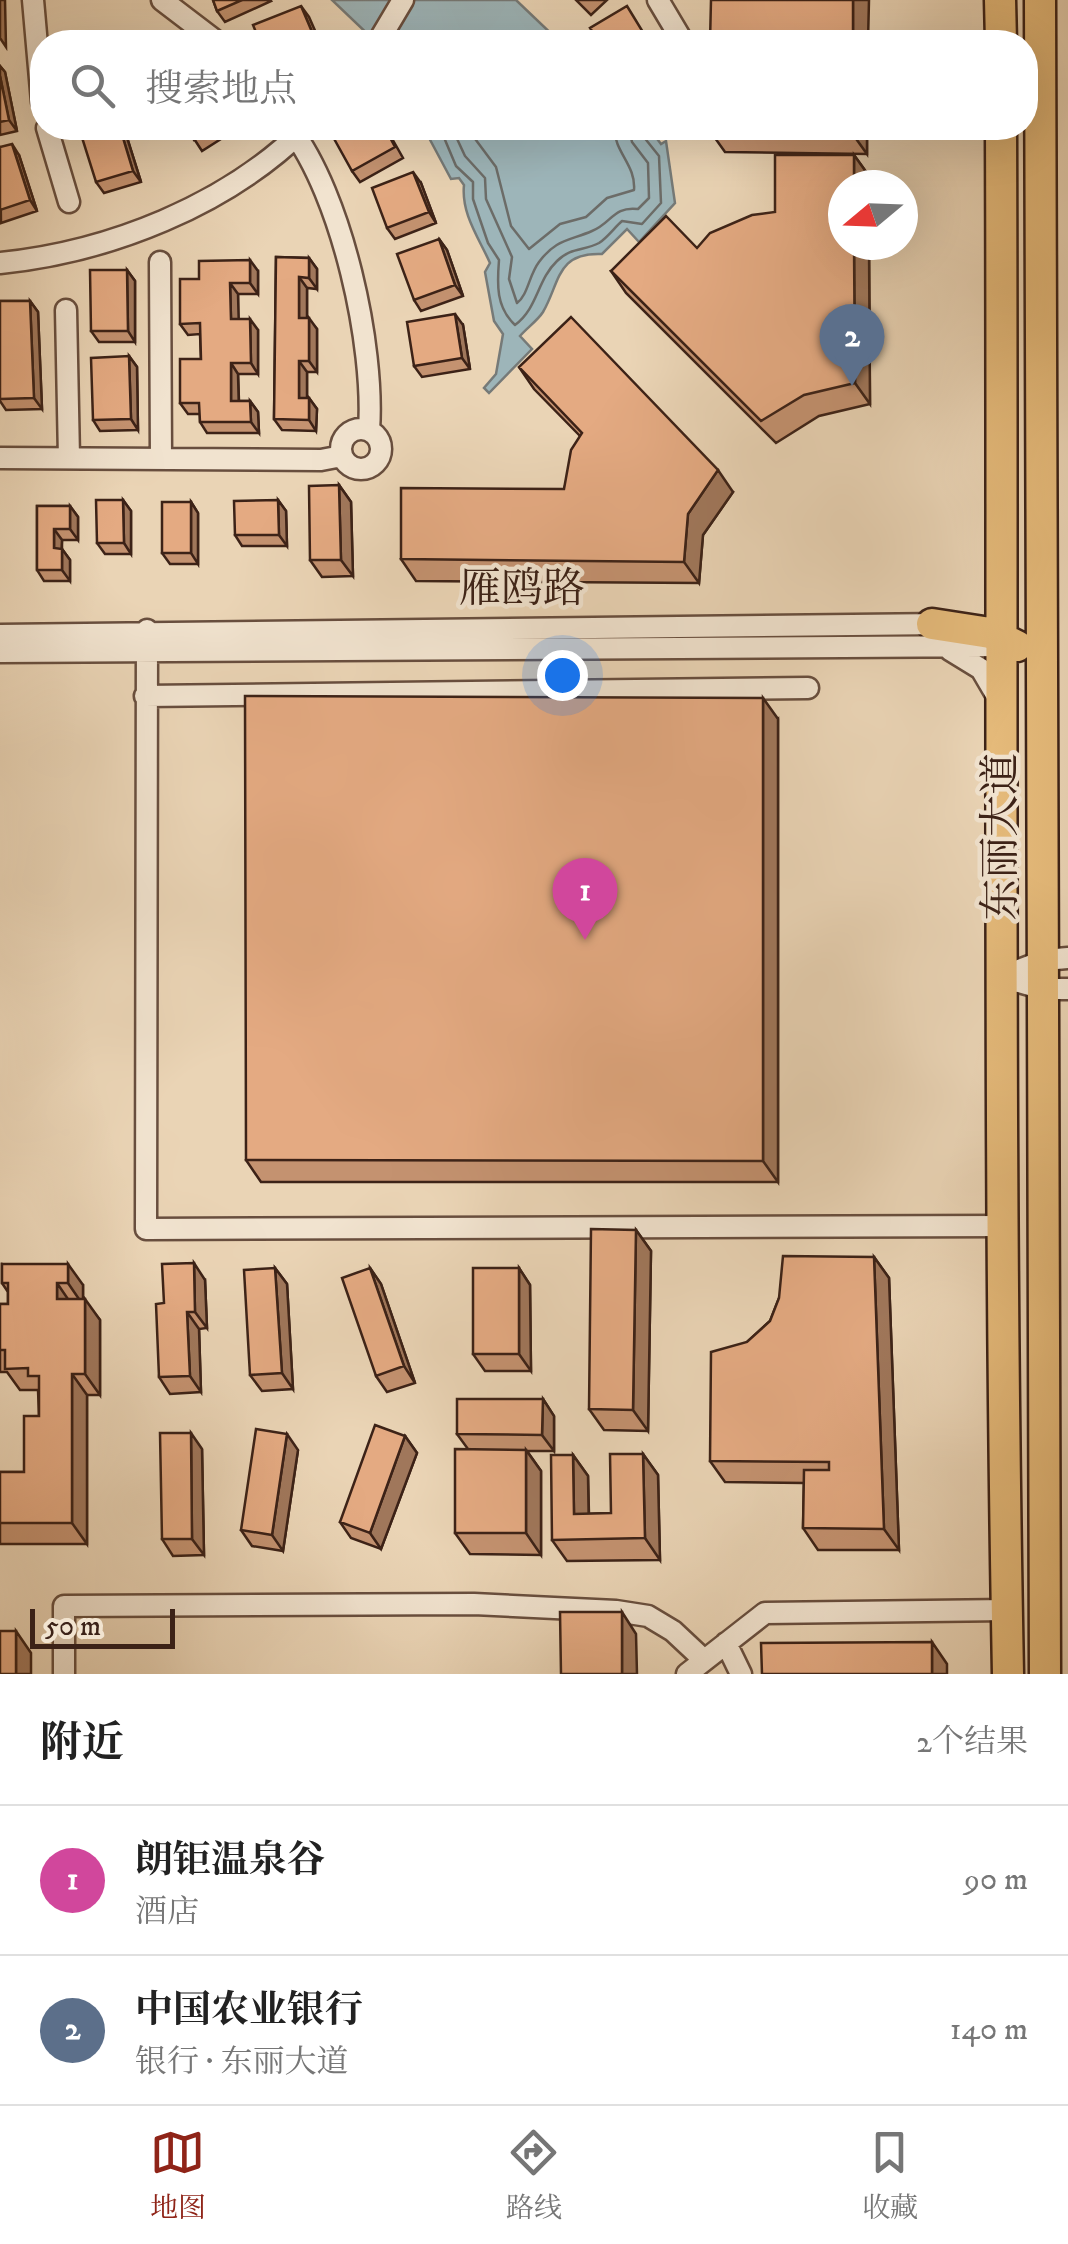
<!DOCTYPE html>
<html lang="zh">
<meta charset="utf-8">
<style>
body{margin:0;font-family:"IM FELL DW Pica","Noto Serif SC",serif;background:#f6f6f6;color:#222}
.compass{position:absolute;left:828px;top:170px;width:90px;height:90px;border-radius:50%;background:#fff;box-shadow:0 10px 40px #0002;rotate:251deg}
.scale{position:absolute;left:30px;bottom:25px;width:145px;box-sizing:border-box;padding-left:10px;border:5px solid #3c2217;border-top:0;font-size:28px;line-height:35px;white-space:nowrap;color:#3c2217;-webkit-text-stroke:8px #f1e3cf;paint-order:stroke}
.you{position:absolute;left:562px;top:675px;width:35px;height:35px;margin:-25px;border:8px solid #fff;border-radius:50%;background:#1a73e8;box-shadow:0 0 0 15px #1a73e833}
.badge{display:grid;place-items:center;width:65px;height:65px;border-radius:50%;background:#8f2418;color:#fff;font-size:32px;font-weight:700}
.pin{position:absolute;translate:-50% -82px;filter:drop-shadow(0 2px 5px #0008)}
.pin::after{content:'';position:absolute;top:52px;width:35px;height:30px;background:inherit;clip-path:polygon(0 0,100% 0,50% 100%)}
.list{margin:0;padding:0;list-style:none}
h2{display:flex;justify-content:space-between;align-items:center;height:130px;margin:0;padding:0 40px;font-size:42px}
h2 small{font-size:32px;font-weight:400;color:#767676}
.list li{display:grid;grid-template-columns:65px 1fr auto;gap:30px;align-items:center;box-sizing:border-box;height:150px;padding:0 40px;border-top:2px solid #e0e0e0}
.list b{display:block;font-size:38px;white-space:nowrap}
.list p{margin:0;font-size:32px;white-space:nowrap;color:#767676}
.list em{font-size:32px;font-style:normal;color:#767676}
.icon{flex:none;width:55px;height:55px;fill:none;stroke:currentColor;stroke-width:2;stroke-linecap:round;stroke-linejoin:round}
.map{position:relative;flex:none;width:1068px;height:1674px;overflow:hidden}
.search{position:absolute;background:#fff;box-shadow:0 10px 40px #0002;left:30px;right:30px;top:30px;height:110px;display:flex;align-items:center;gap:25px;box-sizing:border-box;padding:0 35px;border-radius:40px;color:#767676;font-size:38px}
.sheet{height:430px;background:#fff}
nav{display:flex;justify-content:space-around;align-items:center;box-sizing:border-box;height:140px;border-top:2px solid #e0e0e0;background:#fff;font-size:28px;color:#767676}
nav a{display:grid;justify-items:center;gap:5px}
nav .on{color:#8f2418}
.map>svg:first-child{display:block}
</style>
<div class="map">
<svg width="1068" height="1674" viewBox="0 0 1068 1674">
<rect width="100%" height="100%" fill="#ead4b5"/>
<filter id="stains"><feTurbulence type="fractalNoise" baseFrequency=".002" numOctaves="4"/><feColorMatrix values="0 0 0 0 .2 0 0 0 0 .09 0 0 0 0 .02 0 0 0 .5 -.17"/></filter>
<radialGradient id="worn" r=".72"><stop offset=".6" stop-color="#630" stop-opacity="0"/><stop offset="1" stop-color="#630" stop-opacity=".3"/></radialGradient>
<!-- water -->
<path fill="#9db5b9" stroke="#767a78" stroke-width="2.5" d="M332 0H516L560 42H376Z
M431 128H649L661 144 666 141 675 203 639 242 627 229 602 254C556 252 560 283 543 312 538 320 527 328 520 336L532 349 489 393 484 388 496 374 503 334 494 321 485 272 490 263C479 238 461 214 464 185L459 178 451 179 428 136Z"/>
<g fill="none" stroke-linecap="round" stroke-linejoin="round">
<!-- shore -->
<path stroke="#6c6c68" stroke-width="2.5" d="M440 128 456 166 473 182V199L488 243 499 260C497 285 496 307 515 325 538 308 537 280 557 261 571 247 584 251 599 243 607 238 615 227 622 221L642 224 661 203 659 156 643 136 641 128
M452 128 465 156 485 178 486 199 512 257 509 279 517 303C528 295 529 275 539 262 556 239 569 241 592 231 612 223 613 206 638 209L649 198 648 163 632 142 629 128
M467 128 496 167 511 226 529 249 560 224 586 217 607 198 634 190C636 165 615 153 614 128"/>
<!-- minor casing -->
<g stroke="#684e3e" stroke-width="25">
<path id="minor" d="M33 0 42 102
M162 0 217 42
M658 0 683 42
M378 42 403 0
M47 128 69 202
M290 128C342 195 375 346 369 430
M160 262 161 459
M0 263C109 252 226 206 305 128
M66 310 69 458
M341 449a20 20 0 1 1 40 0a20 20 0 1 1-40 0Z
M0 458 321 460 342 456
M147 630 146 1229 1004 1226
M0 635 943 624
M950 650 981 669 998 698
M0 652 1003 646
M145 696 808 688
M1001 977 1045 960 1068 958
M1001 977 1044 989H1068
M726 1643 741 1674
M64 1674V1606L474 1604 616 1611 648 1616 673 1631 704 1660
M687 1674 765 1613 1007 1610"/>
</g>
<!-- highway casing -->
<g stroke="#3c2217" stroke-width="35">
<path id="highway" d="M1000 0 1001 42
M1040 0 1045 1674
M1001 128C1003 643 998 1159 1008 1674
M932 624 990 633 1017 646"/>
</g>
<!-- minor -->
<use href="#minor" stroke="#f1e3cf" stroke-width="20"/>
<!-- highway -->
<use href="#highway" stroke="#e5ba7a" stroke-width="30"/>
</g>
<!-- wall -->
<path fill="#c49270" stroke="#3c2217" stroke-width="2.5" d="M213 0H270L271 1 225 22 217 11Z
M576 0H607L591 15Z
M0 66 5 72 17 131 0 135Z
M124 128 141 182 104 193 96 182Z
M187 128H234L235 130 202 151Z
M345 128H386L403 158 360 182 352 171Z
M867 128V154L725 152 710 131Z
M0 147 19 155 37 211 1 223Z
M854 155 869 176V185H843V245H869L870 404 819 416 776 443 626 293 611 271 697 248 775 212Z
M421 183 436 223 395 239 387 228Z
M439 239 447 250 463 296 421 311 414 300Z
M276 257 309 258 317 269V289L307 288V318L317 329V372H307V398H309L317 409 316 431 282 430 274 419Z
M127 270 135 281V342H99L91 331Z
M258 271V294H238V319L258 330V374H238L239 401H250L258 412 259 433H207L200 422V414H188L180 403 201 359 200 334 188 335 180 324 199 279Z
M0 301H30L38 312 42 409 6 410 0 401Z
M463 325 470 369 422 377 414 366Z
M129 356 137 367 138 430 100 431 93 420Z
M519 367 733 492 703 535 699 583 416 581 401 559 564 489 580 436 534 389Z
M339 485 351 502 353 576 322 577 310 560Z
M123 500 131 511V554H105L97 543Z
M278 500 286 511 287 546H242L235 535Z
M191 502 198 513V564H170L162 553Z
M37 506H70L78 517V540H62V549L70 560V581H44L37 570Z
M778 719V1182H261L246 1160Z
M636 1230 651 1251 648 1431 604 1430 589 1409Z
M874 1257 889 1278 899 1550H818L803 1528 804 1483 725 1482 710 1461 747 1342 770 1321 779 1298Z
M2 1264 83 1285V1299L100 1320V1395H87V1544H0V1472H24L39 1416 38 1390H20L7 1372H0V1304H8V1292L2 1283Z
M275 1268 287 1284 293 1389 262 1391 250 1375Z
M370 1268 381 1284 415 1383 387 1392 376 1376Z
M519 1268 530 1285 531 1371H485L473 1354Z
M205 1280 207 1328 199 1329 201 1392 170 1394 159 1377 164 1303Z
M543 1399 554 1416V1451H527L541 1471V1555L470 1554 455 1533 468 1449 457 1434Z
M405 1436 417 1453 381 1549 351 1538 340 1522Z
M202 1449 204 1555 173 1556 162 1539Z
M298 1450 283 1551 252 1546 241 1530Z
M643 1454 658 1475 660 1560 567 1561 552 1540 573 1455 588 1476 589 1514 611 1513Z"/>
<!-- shaded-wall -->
<path fill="#a0775b" stroke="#3c2217" stroke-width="2.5" d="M0 0H5L6 47 0 38Z
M853 0H869L868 42H853Z
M301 6 309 17 320 42H318L315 39Z
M0 66 5 72 17 131 9 120 0 76Z
M120 128H124L141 182 133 171Z
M852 128H867V154L852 133Z
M12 144 19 155 37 211 30 200Z
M854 155 869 176V185H854Z
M413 172 421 183 436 223 429 212Z
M439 239 447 250 463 296 455 285Z
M854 245H869L870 404 855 383Z
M309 258 317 269V289L309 278Z
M250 260 258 271V294L250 283Z
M127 270 135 281V342L128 331Z
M299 277 307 288V329L299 318Z
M230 283 238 294 239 330 231 319Z
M30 301 38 312 42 409 34 398Z
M455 314 463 325 470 369 462 358Z
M309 318 317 329V372L309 361Z
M250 319 258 330V374L251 363Z
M129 356 137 367 138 430 131 419Z
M299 361 307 372V409L299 398Z
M231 363 238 374 239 412 231 401Z
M309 398 317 409 316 431 309 420Z
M250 401 258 412 259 433 251 422Z
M718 470 733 492 703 535 699 583 684 562 688 514Z
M339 485 351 502 353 576 341 560Z
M123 500 131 511V554L124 543Z
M278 500 286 511 287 546 279 535Z
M191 502 198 513V564L191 553Z
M70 506 78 517V540L70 529Z
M54 529 62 540 61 559 54 548Z
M62 549 70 560V581L62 570Z
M763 698 778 719V1182L763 1161Z
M636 1230 651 1251 648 1431 633 1410Z
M874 1257 889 1278 899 1550 884 1529Z
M194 1263 205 1280 207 1328 195 1312Z
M68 1264 83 1285V1305L68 1283Z
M275 1268 287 1284 293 1389 282 1373Z
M370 1268 381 1284 415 1383 404 1366Z
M519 1268 530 1285 531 1371 519 1354Z
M57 1283 72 1305 57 1299Z
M85 1299 100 1320V1395L85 1374Z
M187 1312 199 1329 201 1392 190 1376Z
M72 1374 87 1395V1544L72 1523Z
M543 1399 554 1416V1451L542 1435Z
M191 1433 202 1449 204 1555 192 1539Z
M287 1434 298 1450 283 1551 272 1535Z
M405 1436 417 1453 381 1549 370 1533Z
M526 1450 541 1471V1555L526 1533Z
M643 1454 658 1475 660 1560 645 1538Z
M573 1455 588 1476 589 1535 574 1514Z
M622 1612 636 1634 637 1674H622Z
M16 1631 31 1653V1674H16Z
M932 1642 947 1664V1674H932Z"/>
<!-- building -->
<path fill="#e4aa82" stroke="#3c2217" stroke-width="2.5" d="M213 0H242L217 11Z
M711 0H853V42H710Z
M301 6 315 39 306 42H260L253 25Z
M627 6 649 42H599L590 28Z
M0 76 9 120 0 122Z
M79 128H120L133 171 96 182Z
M187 128H214L194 140Z
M345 128H385L395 147 352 171 332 135Z
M710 128H852V133L710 131Z
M12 144 30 200 0 210V147Z
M775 155H854V185H843V245H854L855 383 804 395 761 421 611 271 666 216 697 248 710 233 752 215 775 212Z
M413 172 429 212 387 228 372 188Z
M439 239 455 285 414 300 397 254Z
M276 257 309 258V278L299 277V318H309V361H299V398H309V420L274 419Z
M250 260V283H230L231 319H250L251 363H231V401H250L251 422H200L199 403H180V359H201L200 323 180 324V279H199V261Z
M90 270H127L128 331H91Z
M0 301H30L34 398 0 399Z
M455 314 462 358 414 366 407 322Z
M571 317 718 470 688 514 684 562 401 559V488L564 489 571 450 582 433 519 367Z
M129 356 131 419 93 420 91 358Z
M339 485 341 560H310L309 486Z
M96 500H123L124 543H97Z
M278 500 279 535H235L234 501Z
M162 502H191V553H162Z
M37 506H70V529H54V548L62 549V570H37Z
M245 696 763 698V1161L246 1160Z
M591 1229 636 1230 633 1410 589 1409Z
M783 1256 874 1257 884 1529 803 1528 804 1470H829V1462L710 1461 711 1352 747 1342 770 1321 779 1298Z
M194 1263 195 1312H187L190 1376 159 1377 156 1304 164 1303 162 1264Z
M2 1264H68V1283H57V1299H85V1374H72V1523H0V1472H24V1416H39V1376H28V1368L5 1369V1350H0V1304H8V1283H2Z
M275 1268 282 1373 250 1375 244 1270Z
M370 1268 404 1366 376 1376 342 1278Z
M473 1268H519V1354H473Z
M457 1399H543L542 1435 457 1434Z
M375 1425 405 1436 370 1533 340 1522Z
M256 1429 287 1434 272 1535 241 1530Z
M160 1433H191L192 1539H162Z
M455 1449 526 1450V1533H455Z
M610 1454H643L645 1538 552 1540 551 1455H573L574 1514 611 1513Z
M560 1612H622V1674H561Z
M0 1631H16V1674H0Z
M932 1642V1674H762L761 1643Z"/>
<g text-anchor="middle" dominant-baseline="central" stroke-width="9" stroke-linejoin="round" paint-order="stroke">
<!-- street labels -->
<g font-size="42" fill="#3c2217" stroke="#f1e3cf">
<text x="522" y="590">雁鸥路</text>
<text transform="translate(1002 837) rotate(-90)">东丽大道</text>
</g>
</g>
<rect width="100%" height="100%" filter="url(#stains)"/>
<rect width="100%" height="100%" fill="url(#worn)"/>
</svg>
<svg class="compass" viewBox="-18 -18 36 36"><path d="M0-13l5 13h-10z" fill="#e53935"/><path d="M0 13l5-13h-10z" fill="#767676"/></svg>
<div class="scale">50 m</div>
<div class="you"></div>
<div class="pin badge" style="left:585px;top:940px;background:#d1479c">1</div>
<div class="pin badge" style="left:852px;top:386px;background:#5c6f8a">2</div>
<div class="search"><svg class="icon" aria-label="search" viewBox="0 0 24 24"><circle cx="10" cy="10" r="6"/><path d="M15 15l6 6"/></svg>搜索地点</div>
</div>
<section class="sheet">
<h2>附近<small>2个结果</small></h2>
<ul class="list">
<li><span class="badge" style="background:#d1479c">1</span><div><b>朗钜温泉谷</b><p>酒店</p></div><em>90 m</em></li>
<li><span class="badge" style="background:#5c6f8a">2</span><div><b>中国农业银行</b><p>银行 · 东丽大道</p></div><em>140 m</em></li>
</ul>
</section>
<nav>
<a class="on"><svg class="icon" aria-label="map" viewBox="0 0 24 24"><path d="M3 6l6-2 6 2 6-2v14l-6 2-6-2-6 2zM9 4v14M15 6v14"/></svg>地图</a>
<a><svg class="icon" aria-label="directions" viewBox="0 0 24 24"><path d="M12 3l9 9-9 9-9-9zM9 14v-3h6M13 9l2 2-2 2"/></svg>路线</a>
<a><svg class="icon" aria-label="saved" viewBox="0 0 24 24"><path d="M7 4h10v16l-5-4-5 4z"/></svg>收藏</a>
</nav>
